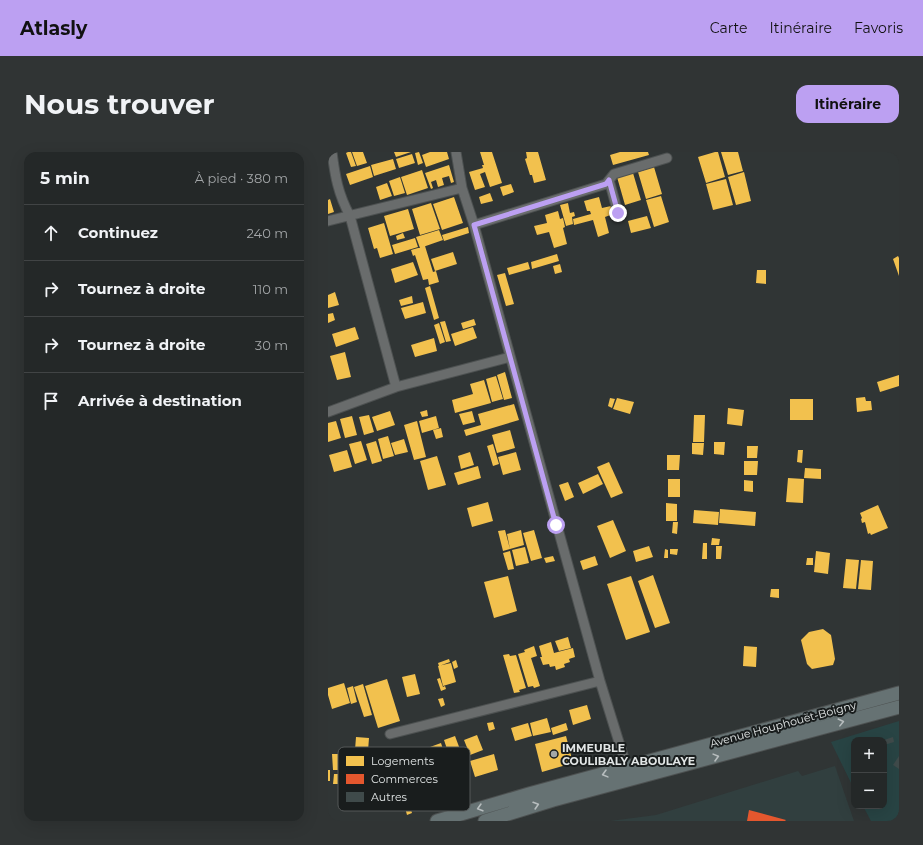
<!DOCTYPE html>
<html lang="fr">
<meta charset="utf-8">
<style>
body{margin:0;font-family:Montserrat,sans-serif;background:#303434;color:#f1f3f6}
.controls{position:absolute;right:12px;bottom:12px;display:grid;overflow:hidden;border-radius:8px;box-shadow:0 4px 16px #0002}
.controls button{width:36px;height:36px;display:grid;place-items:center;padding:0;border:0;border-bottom:1px solid #414445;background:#242828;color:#f1f3f6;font:20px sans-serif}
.stop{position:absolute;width:12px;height:12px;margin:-9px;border:3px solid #bca0f2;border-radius:50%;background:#fff}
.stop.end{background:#bca0f2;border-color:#fff;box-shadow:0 1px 4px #0008}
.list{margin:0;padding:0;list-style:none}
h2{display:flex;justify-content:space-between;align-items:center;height:52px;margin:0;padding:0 16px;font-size:17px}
h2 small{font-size:13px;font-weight:400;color:#a3a6a8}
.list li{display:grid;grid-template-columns:26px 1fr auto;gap:12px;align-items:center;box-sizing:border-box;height:56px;padding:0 16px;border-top:1px solid #414445}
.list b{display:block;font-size:15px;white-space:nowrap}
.list em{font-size:13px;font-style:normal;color:#a3a6a8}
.icon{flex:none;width:22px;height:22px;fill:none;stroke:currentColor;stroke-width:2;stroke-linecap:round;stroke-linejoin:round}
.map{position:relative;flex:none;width:571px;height:669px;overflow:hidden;border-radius:12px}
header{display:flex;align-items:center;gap:24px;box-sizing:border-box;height:56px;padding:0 20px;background:#bca0f2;color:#111}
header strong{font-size:19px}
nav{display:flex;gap:22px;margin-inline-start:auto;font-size:14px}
.intro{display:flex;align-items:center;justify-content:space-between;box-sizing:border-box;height:96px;padding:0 24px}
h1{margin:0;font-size:28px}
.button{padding:10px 18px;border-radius:12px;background:#bca0f2;color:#111;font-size:14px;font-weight:700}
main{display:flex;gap:24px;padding:0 24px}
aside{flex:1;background:#242828;border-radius:12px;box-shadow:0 4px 16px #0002}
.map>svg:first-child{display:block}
</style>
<header>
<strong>Atlasly</strong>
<nav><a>Carte</a><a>Itinéraire</a><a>Favoris</a></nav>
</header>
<div class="intro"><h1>Nous trouver</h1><a class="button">Itinéraire</a></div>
<main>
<aside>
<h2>5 min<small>À pied · 380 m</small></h2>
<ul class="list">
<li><svg class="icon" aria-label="ahead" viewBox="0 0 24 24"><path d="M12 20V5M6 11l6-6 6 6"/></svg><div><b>Continuez</b></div><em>240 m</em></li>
<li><svg class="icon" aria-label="right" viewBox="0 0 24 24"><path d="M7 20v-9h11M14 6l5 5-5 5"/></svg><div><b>Tournez à droite</b></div><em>110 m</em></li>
<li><svg class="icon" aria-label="right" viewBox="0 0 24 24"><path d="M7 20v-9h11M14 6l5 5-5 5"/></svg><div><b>Tournez à droite</b></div><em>30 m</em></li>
<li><svg class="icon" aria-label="arrive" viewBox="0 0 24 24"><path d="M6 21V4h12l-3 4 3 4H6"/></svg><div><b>Arrivée à destination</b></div></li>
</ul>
</aside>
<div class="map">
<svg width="571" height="669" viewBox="0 0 571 669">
<rect width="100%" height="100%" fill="#303535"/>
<!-- built -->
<path fill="#313f3f" d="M507 614 526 669H282L328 663 470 619 474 624Z"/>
<!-- green -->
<path fill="#284444" d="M571 569V669H543L535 654H556V588H526V637L503 590Z"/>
<!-- homes -->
<path fill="#f2c14e" d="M20 0H23L28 14 23 15 18 1Z
M24 0H35L39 11 29 14Z
M66 0H83L68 5Z
M91 0 95 11 90 13 87 1Z
M102 0H119L121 7 98 15 94 3Z
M152 0H164L174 31 162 35 157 20 152 22 157 35 147 38 141 20 155 16 154 13H156Z
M198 0H210L218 28 206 31 204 23H202L197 7 199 6Z
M292 0H320L321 3 285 13 282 3Z
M387 0H390L397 25 378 31 370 5Z
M393 0H410L415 19 400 23Z
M84 2 87 11 71 16 68 7Z
M65 7 68 17 46 24 43 13Z
M121 13 126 30 123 31 121 24 114 26 116 33 110 35 108 28 103 30 105 36 103 37 97 21Z
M42 14 45 25 22 33 18 22Z
M326 15 334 42 318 47 310 20Z
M94 18 100 36 79 43 73 25Z
M416 20 423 49 408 53 400 25Z
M305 21 313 48 297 53 289 25Z
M72 25 77 41 66 44 61 29Z
M398 27 405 53 385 58 378 32Z
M59 31 64 44 52 48 48 35Z
M183 32 186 40 175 44 172 35Z
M162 41 165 49 153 52 151 45Z
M333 44 341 70 326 75 318 48Z
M126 45 135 71 114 78 105 52Z
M271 45 274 56 283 54 285 62 277 65 281 81 270 85 265 68 246 73 245 67 263 62 262 59H259L256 49Z
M2 47 6 60 0 62V48Z
M103 51 112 77 92 83 84 57Z
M240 51 242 61 246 60 247 64 244 65 245 72 238 74 232 53Z
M80 57 86 77 62 84 56 64Z
M230 59 232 67 235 66 237 75 235 76 239 92 226 96 221 80 209 83 206 74 219 71 217 63Z
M319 64 323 76 303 81 300 69Z
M56 71 65 102 52 106 49 96 46 97 40 76Z
M140 75 141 81 116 89 114 83Z
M111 78 115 88 92 96 88 85Z
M75 81 77 86 69 88 68 84Z
M87 86 90 95 67 102 64 93Z
M97 94 105 120 108 119 111 130 101 133 100 127 95 128 87 103 85 104 83 98Z
M125 100 129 112 107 119 103 107Z
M229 102 231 109 204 117 203 110Z
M570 104 571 106V124L565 107Z
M85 110 90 123 67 131 63 117Z
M200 110 202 117 181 123 179 116Z
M232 112 234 120 227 122 225 114Z
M429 118H438V132L428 131Z
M177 121 186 152 178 154 169 123Z
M102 134 111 166 106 168 97 136Z
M7 140 11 153 0 156V143Z
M84 144 85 151 73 154 71 148Z
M95 150 98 161 77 167 73 156Z
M5 161 7 168 0 171V162Z
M146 167 148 173 135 177 133 171Z
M117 169 123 189 118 190 112 170Z
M111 171 117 190 112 192 106 173Z
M27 175 31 187 8 195 4 182Z
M145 175 149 186 127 194 123 182Z
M106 186 109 199 87 205 83 193Z
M17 200 23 225 9 228 2 204Z
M177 220 184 246 176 248 169 223Z
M571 223V234L552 240 549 230Z
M168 224 175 247 164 250 158 227Z
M156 228 163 251 127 261 124 248 145 242 142 232Z
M537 245 538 249H543L544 258 529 260 528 246Z
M282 246 287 247 284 256 280 254Z
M289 246 306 250 302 262 285 257Z
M462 247H485V268H462Z
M186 252 191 268 138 284 136 278 153 273 150 262Z
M400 256 416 258 414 274 399 272Z
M99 258 100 264 94 265 92 260Z
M62 259 67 273 49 279 44 265Z
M144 259 147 270 135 273 131 262Z
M41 263 46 280 36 283 31 265Z
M366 263H377L376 290H365Z
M24 264 29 283 17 286 12 267Z
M108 264 111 276 94 281 91 269Z
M8 269 13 286 0 290V271Z
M89 269 98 305 86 308 76 273Z
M113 276 115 285 108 287 105 278Z
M182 278 187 296 169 301 164 283Z
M60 284 66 304 55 307 50 287Z
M76 287 80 300 67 303 63 291Z
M33 289 39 308 27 312 21 292Z
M48 289 54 309 44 312 38 292Z
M386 290H397L396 303 386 302Z
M364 291H376L375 303 364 302Z
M165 292 171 312 165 314 159 294Z
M419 294H430L429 306H419Z
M19 298 24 315 6 320 1 303Z
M470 298H475L474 311 469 310Z
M142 300 146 313 133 317 130 304Z
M188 300 193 318 175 323 170 305Z
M339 303H352L351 318H339Z
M109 304 118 333 100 338 92 309Z
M416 309H430L429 323H416Z
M281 310 295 341 283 346 269 315Z
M150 314 153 326 130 333 126 321Z
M477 316 493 317V327L476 326Z
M270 322 275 332 255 342 250 331Z
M460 326 476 327 475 351 458 350Z
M340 327H352V345H340Z
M416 328 425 329V340L416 339Z
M240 330 246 345 237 349 231 333Z
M160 350 165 369 144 375 139 356Z
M338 351 349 352V369H338Z
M550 353 560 376 543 383 542 381 540 382 537 370 534 371 533 367 534 366 532 361Z
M392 357 428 360 427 374 391 371Z
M366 358 391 360 390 373 365 371Z
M285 368 298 399 282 406 269 374Z
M345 370H350L349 382 344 381Z
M177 378 182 397 175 399 170 379Z
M193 378 196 393 182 397 179 382Z
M206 378 214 406 203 409 195 381Z
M384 386 392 387 391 393H383Z
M375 391H379V407H374Z
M321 394 325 405 308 410 305 399Z
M388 394H394L393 407H388Z
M197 395 201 411 188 414 184 398Z
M337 397 340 398V406H336Z
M342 397H350L349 403 342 402Z
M182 399 186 417 180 418 175 401Z
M488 399 502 401 500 422 486 420Z
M225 404 227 409 218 411 216 406Z
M267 404 270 413 255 418 252 409Z
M479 406H485V413H478Z
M518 407 531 408 528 437 515 436Z
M533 408 545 409 543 438 530 437Z
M325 423 342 471 327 476 310 429Z
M180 424 189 459 166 466 156 430Z
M303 424 322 480 298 488 279 432Z
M443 437H451V446L442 445Z
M495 477 503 483 507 507 505 513 484 517 479 512 473 488 481 480Z
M240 485 243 496 231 499 227 489Z
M223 490 226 501 245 496 247 505 241 507 242 510 236 512 237 515 228 518 227 514 222 515 221 512 215 513 212 505H214L211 494Z
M206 494 209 504 203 506 212 534 206 536 205 534 200 535 190 502 197 500 196 498Z
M416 494 429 495 428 515 415 514Z
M181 502 182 504 188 503 198 536 191 538 192 540 186 541 175 503Z
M121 507 122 510 111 514 110 511Z
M128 508 130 515 126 517 124 510Z
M123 511 128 530 115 534 110 514Z
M87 522 92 542 79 545 74 525Z
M112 526 115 535 117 534 118 537 113 539 109 527Z
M59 527 72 569 50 576 37 534Z
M16 531 22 551 4 557 0 543V536Z
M35 532 44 563 36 565 26 535Z
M25 534 29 550 23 552 19 536Z
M115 546 117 553 113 555 110 547Z
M259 553 263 567 245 573 241 558Z
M219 566 223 580 205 584 202 571Z
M165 570 167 577 161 579 159 571Z
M200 571 204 584 187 589 183 576Z
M238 571 240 578 225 583 223 576Z
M149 583 155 598 142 603 136 588Z
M127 584 133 600 121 603 116 588Z
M238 584 245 611 214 620 207 592Z
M28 585 41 586 40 599 27 598Z
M113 591 119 610 108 614 102 595Z
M4 602H13L14 618H5Z
M166 602 170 618 147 625 142 609Z
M0 618H2V629H0Z
M6 622H14V632H5Z
M76 633 84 661 79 663 71 634Z"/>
<!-- shops -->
<path fill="#e4572e" d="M421 658 458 668 457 669H419Z"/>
<!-- building -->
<path fill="#3f4a4a" d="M565 585 566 590 556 593V588Z
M571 604V617L565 613Z"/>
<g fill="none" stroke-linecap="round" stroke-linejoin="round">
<!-- minor casing -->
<g stroke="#4d5151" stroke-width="11">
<path id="minor" d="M4 0C7 24 10 42 22 64L68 235
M128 0 134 36 146 73 272 529 299 616
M281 28 290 61
M0 69 134 36
M146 73 278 32 286 22 339 6
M0 260 68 235 182 205
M62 582 272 529"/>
</g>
<!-- highway casing -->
<g stroke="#4d5151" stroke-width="15">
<path id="highway" d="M109 669 201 642 571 541
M157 669 225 648 571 555"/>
</g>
<!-- minor -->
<use href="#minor" stroke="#696c6c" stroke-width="9"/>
<!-- highway -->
<use href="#highway" stroke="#667273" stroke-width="13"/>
</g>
<!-- one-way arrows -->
<defs><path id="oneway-chevron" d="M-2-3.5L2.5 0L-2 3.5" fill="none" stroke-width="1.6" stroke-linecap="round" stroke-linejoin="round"/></defs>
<g stroke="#b7bdbe">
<use href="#oneway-chevron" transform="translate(513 570) rotate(-14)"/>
<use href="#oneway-chevron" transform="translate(388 605) rotate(-15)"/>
<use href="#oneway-chevron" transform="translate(277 622) rotate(165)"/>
<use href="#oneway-chevron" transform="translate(208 653) rotate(-17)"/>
<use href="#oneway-chevron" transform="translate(152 656) rotate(164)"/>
</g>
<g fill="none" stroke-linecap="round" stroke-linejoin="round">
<!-- route -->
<path stroke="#bca0f2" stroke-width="5" d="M228 373 146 73 278 32 281 28 290 61"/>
</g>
<!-- markers -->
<circle fill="#a4a8a8" stroke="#191d1d" stroke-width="1.5" cx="226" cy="602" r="4"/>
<g text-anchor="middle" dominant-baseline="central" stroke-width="4" stroke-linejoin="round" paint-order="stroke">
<!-- street labels -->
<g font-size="11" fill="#e2e6e6" stroke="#191d1d">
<text transform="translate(455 572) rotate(-15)">Avenue Houphouët-Boigny</text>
</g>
<!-- poi labels -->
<g font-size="11" font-weight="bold" fill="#e2e6e6" stroke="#191d1d" text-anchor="start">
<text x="234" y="596">IMMEUBLE<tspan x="234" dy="13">COULIBALY ABOULAYE</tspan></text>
</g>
</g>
<!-- legend -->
<rect x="10" y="595" width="132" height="64" rx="6" fill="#191d1d" stroke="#555959" stroke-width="1"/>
<rect x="18" y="604" width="18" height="10" fill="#f2c14e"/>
<rect x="18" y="622" width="18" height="10" fill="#e4572e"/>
<rect x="18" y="640" width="18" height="10" fill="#3f4a4a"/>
<g font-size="11" fill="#e2e6e6">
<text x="43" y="613">Logements</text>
<text x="43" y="631">Commerces</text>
<text x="43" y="649">Autres</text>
</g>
</svg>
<div class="controls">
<button>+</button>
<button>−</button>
</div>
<div class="stop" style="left:228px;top:373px"></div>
<div class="stop end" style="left:290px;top:61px"></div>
</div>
</main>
